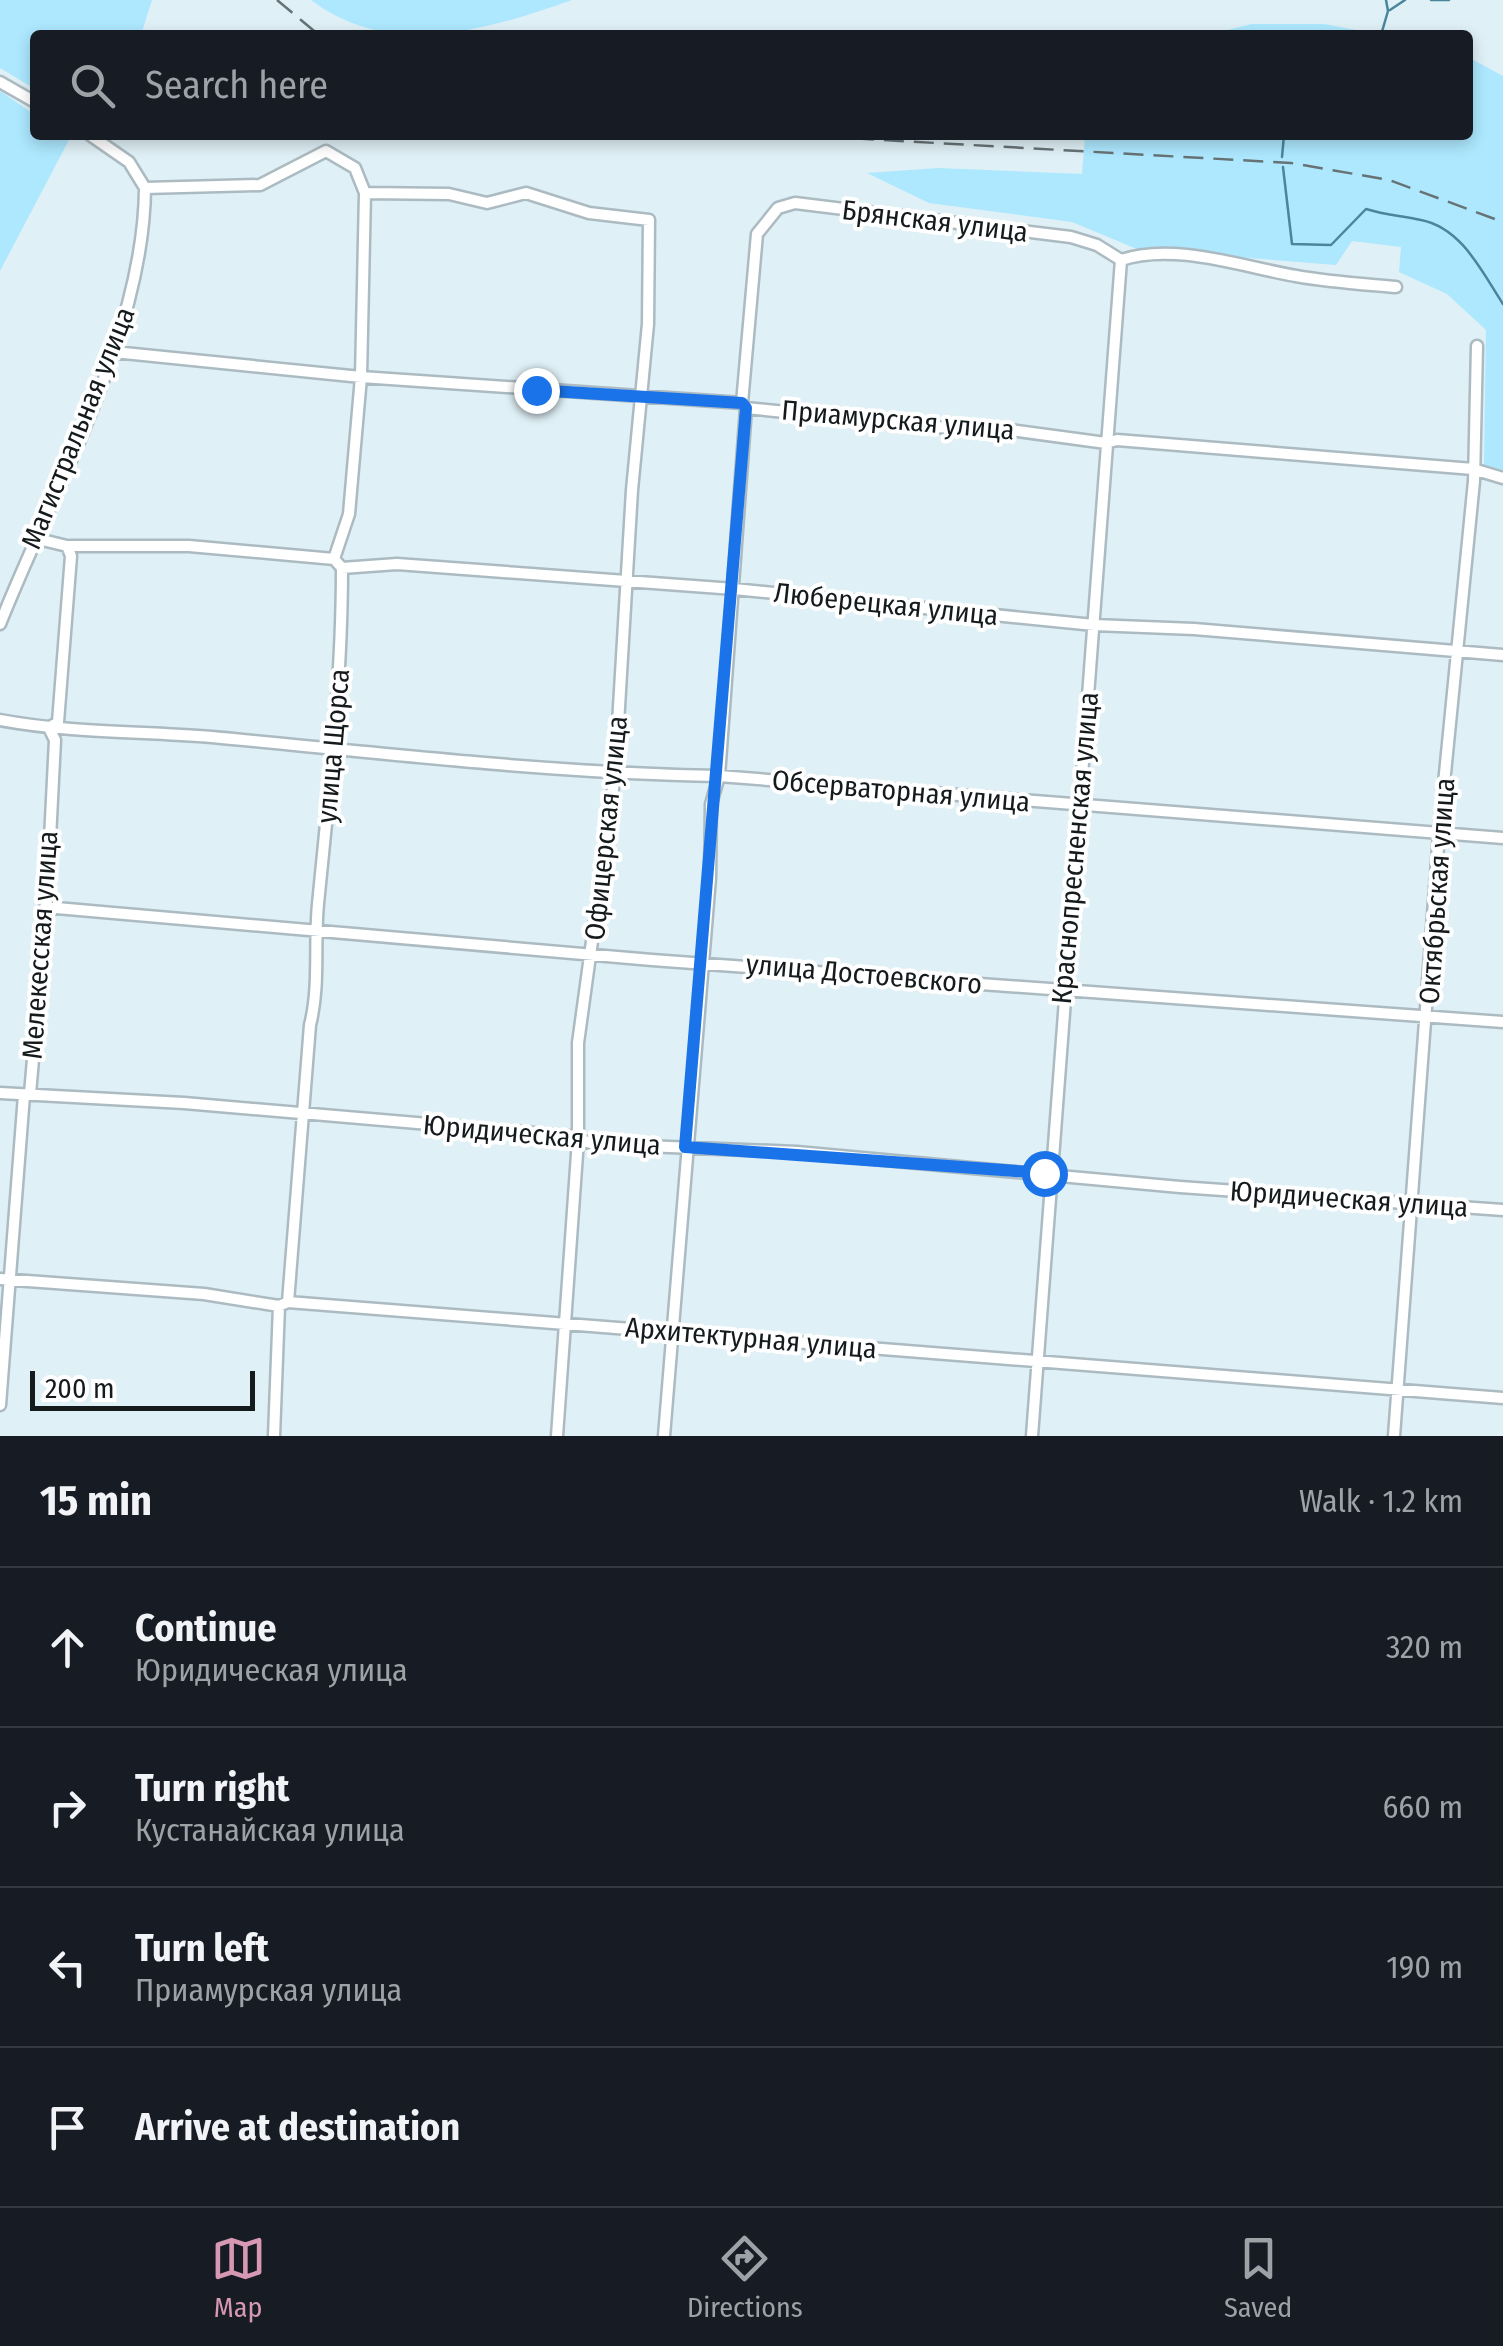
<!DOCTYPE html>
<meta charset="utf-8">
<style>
body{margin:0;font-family:"Fira Sans Condensed",sans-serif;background:#242831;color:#f1f3f6}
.scale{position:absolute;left:30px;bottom:25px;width:225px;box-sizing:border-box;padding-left:10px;border:5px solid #151b1d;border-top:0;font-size:28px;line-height:35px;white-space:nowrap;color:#151b1d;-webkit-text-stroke:8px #fff;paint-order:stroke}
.stop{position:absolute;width:30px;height:30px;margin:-22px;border:8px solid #1a73e8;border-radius:50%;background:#fff}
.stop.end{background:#1a73e8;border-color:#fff;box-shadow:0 2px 10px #0008}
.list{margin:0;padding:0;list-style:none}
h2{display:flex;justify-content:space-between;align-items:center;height:130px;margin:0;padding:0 40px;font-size:42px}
h2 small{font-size:32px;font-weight:400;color:#9ea1a6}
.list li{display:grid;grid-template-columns:65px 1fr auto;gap:30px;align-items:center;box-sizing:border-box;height:160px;padding:0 40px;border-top:2px solid #363941}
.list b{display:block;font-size:38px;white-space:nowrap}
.list p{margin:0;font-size:32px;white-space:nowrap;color:#9ea1a6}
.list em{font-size:32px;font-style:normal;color:#9ea1a6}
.icon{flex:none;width:55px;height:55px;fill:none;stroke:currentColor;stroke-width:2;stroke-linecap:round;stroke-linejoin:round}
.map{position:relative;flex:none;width:1503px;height:1436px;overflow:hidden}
.search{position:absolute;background:#171b24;box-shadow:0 5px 15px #0003;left:30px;right:30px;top:30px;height:110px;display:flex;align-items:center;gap:25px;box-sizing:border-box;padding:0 35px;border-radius:10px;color:#9ea1a6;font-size:38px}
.sheet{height:770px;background:#171b24}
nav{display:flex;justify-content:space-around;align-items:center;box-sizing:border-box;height:140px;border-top:2px solid #363941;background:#171b24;font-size:28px;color:#9ea1a6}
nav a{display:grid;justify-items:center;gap:5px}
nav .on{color:#d698b2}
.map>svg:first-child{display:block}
</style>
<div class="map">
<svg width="1503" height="1436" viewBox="0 0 1503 1436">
<rect width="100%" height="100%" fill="#dff0f6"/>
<!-- green -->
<path fill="#ade8fe" d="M0 0H152L141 35H35V89L0 68Z
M311 0H572C487 30 390 60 311 0Z
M1252 24H1324L1383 35H1206Z
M1468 57 1503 76V470L1484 465 1486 330 1447 294 1399 272 1401 247 1352 241 1336 265 1137 249 1072 222 929 203 867 173 938 168 1082 174 1085 135H1468Z
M0 91 35 115V135L70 138 0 271Z"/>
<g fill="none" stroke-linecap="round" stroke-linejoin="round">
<!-- stream -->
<path stroke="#49869b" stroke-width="2.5" d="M1431 0H1449
M1390 10 1405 0
M1381 35 1388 11 1386 0
M1282 157 1284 135
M1283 167 1292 244 1331 245 1366 209C1385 215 1403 216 1421 220 1462 228 1482 272 1503 304"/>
<!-- minor casing -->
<g stroke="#acbbc1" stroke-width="15">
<path id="minor" d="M0 82 35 102
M145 188 260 185 326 151 355 168 365 193 361 377 349 514 334 559 342 568C342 681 329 792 318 904 314 944 320 986 310 1025L288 1302
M365 193 449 194 487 203 526 193 589 213 649 220 648 324 632 490 615 774 578 1043V1140L557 1436
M1121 260C1174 242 1243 267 1296 276 1329 282 1363 284 1396 287
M114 352 361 377 742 403 746 408 933 427 1010 430 1106 443 1117 440 1473 469 1503 478
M34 538 67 546H189L334 559 342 568 397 564 734 589 1094 625 1194 629 1503 655
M0 624C53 490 144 333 145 188L129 162 90 135
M0 720C69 733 141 731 212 737 381 753 549 773 719 776L1503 838
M45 907 652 960 1503 1022
M0 1093 184 1103 568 1136 594 1144 797 1152 1180 1187 1503 1210
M0 1279 204 1294 279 1306 288 1302 1503 1398
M0 1405 24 1095 30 1094 47 898 55 740 49 728 58 722 71 556 67 546
M274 1436 279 1306
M664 1436 710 878 711 804 719 776 746 408 742 403 757 234 778 208 795 203 1071 237 1097 245 1121 260
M1032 1436 1121 260
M1394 1436 1439 834 1474 481 1477 346"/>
</g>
<!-- minor -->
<use href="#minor" stroke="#fff" stroke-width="10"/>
<!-- rail -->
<path stroke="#677275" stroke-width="2.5" stroke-dasharray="20 10" stroke-linecap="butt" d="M277 0 319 35
M794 135 1291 163 1389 180 1503 222"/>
</g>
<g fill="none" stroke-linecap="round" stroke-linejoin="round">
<!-- route -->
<path stroke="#1a73e8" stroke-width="12" d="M536 390 742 403 746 408 685 1147 1044 1173"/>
</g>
<g text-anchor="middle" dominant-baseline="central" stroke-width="8" stroke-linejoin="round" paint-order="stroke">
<!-- street labels -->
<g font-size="28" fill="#151b1d" stroke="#fff">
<text transform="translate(935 221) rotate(7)">Брянская улица</text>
<text transform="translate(898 420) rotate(5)">Приамурская улица</text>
<text transform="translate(78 428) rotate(-68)">Магистральная улица</text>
<text transform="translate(886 604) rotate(6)">Люберецкая улица</text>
<text transform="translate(333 746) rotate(-85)">улица Щорса</text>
<text transform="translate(901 791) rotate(5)">Обсерваторная улица</text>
<text transform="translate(606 828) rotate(-84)">Офицерская улица</text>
<text transform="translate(1075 848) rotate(-85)">Краснопресненская улица</text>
<text transform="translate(1437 891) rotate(-86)">Октябрьская улица</text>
<text transform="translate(40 945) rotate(-86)">Мелекесская улица</text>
<text transform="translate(864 974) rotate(5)">улица Достоевского</text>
<text transform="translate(542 1135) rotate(5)">Юридическая улица</text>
<text transform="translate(1349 1199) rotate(4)">Юридическая улица</text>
<text transform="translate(751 1338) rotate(5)">Архитектурная улица</text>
</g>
</g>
</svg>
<div class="scale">200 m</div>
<div class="stop" style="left:1044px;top:1173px"></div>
<div class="stop end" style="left:536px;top:390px"></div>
<div class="search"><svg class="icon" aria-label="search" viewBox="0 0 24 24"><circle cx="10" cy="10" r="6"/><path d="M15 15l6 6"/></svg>Search here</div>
</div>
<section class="sheet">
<h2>15 min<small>Walk · 1.2 km</small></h2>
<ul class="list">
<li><svg class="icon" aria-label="ahead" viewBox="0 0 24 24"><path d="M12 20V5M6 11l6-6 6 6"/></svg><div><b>Continue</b><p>Юридическая улица</p></div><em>320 m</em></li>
<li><svg class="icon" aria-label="right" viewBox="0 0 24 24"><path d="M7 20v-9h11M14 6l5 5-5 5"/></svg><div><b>Turn right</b><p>Кустанайская улица</p></div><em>660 m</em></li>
<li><svg class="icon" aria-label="left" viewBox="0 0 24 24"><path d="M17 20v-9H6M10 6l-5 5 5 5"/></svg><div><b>Turn left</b><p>Приамурская улица</p></div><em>190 m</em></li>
<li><svg class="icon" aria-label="arrive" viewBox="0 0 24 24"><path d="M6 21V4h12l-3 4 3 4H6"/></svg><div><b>Arrive at destination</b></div></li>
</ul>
</section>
<nav>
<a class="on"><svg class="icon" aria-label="map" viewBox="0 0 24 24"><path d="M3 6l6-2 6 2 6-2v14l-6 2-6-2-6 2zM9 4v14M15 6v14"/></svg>Map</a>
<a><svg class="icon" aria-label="directions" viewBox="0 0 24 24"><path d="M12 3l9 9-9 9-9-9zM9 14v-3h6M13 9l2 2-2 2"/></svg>Directions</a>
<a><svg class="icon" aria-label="saved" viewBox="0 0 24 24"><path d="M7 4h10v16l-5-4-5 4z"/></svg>Saved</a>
</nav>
